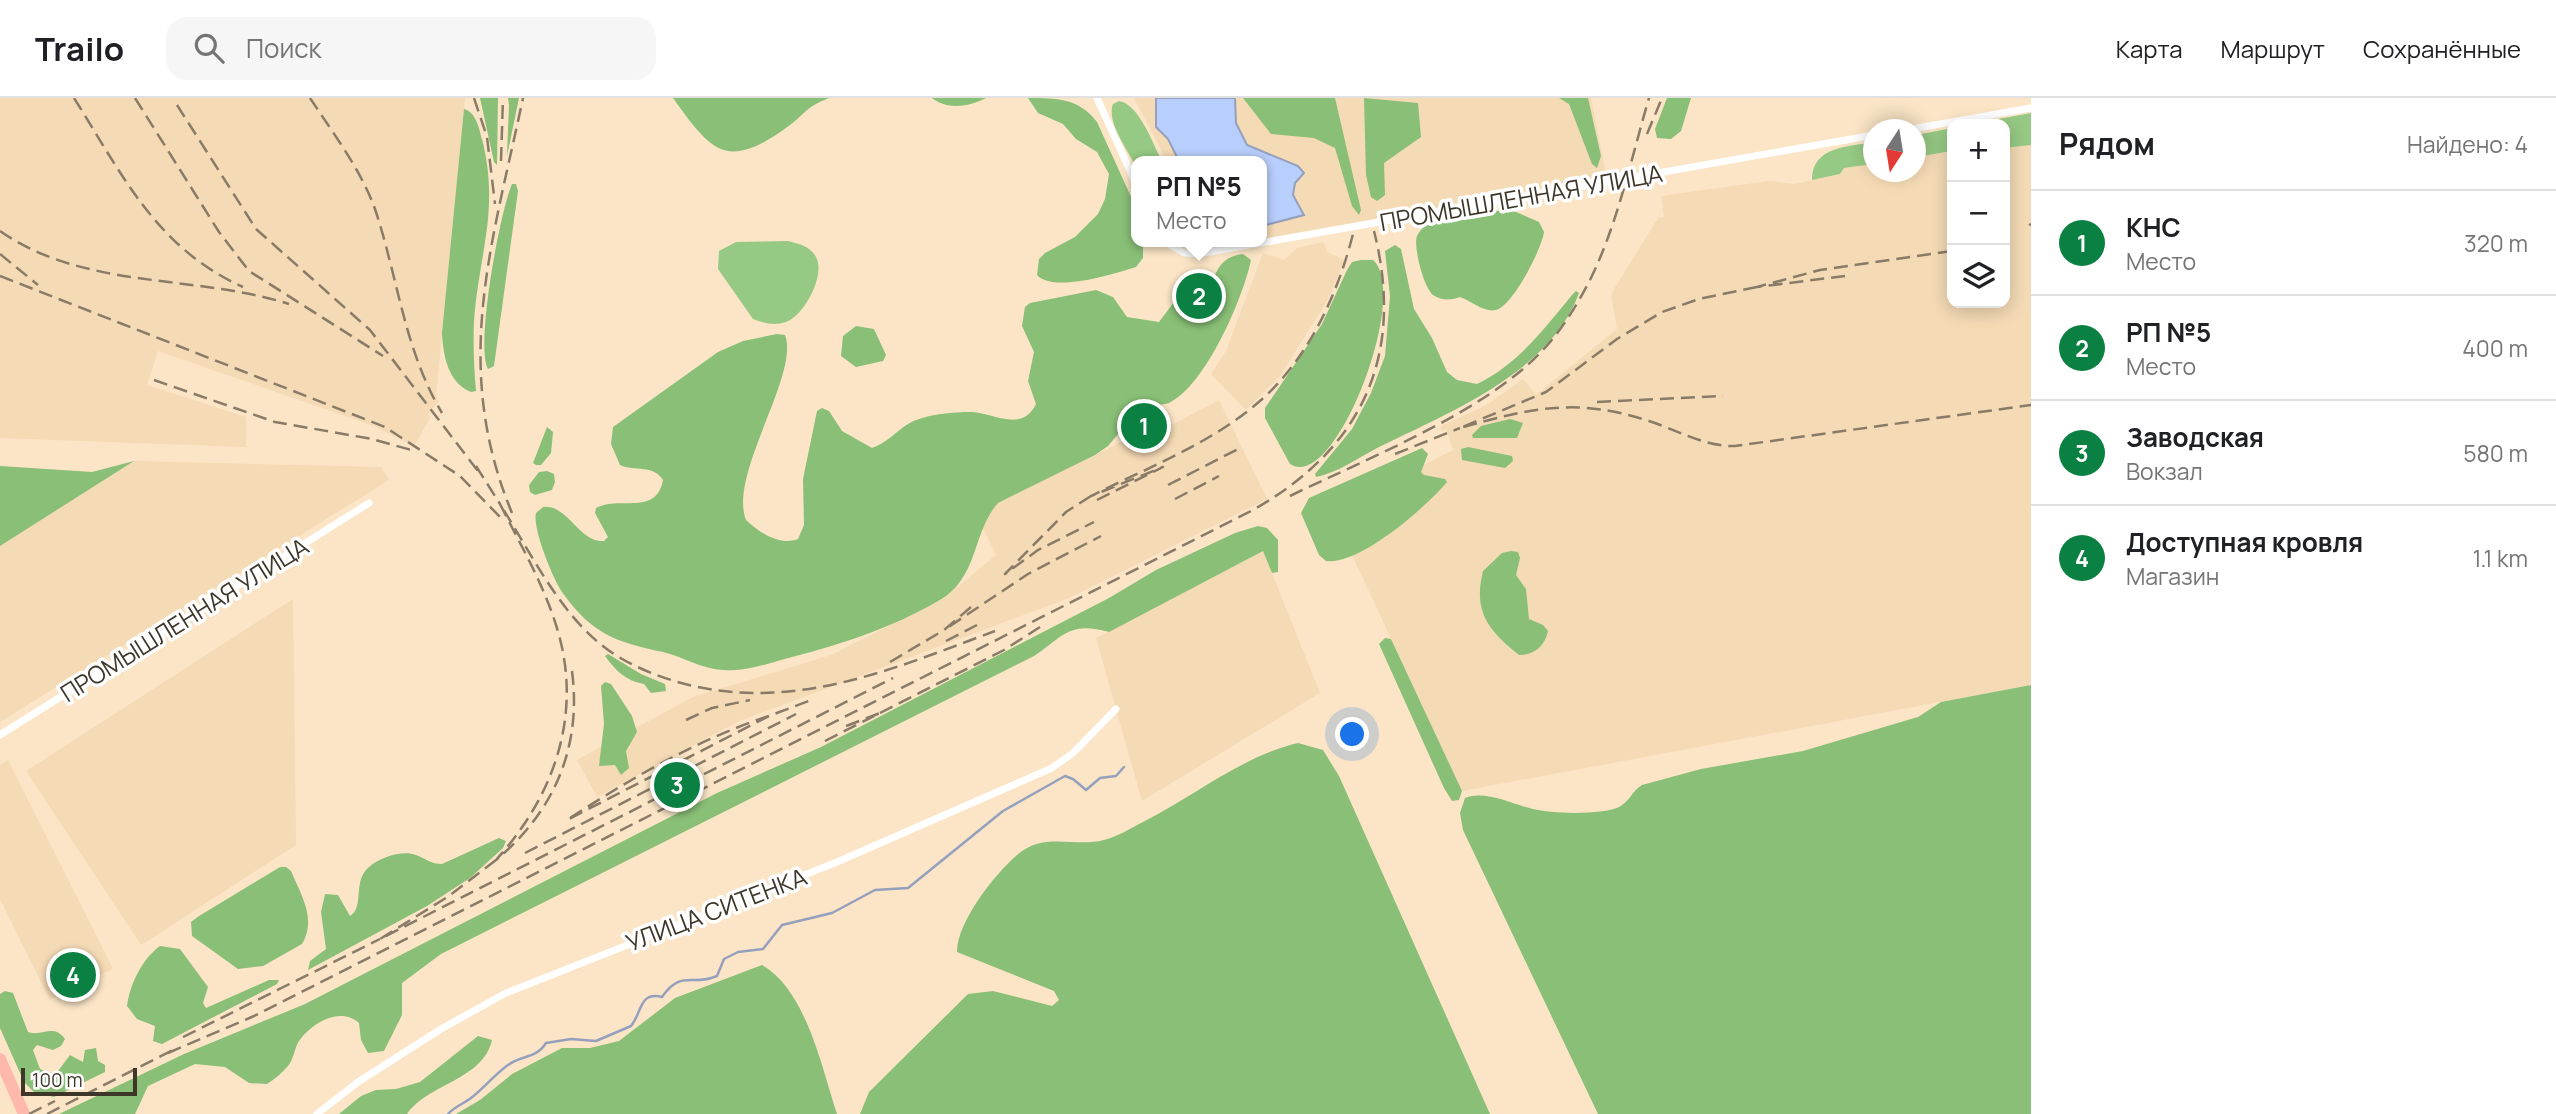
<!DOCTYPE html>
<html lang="ru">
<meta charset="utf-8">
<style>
body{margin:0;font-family:Manrope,sans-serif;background:#f6f6f6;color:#202124}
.controls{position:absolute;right:21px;top:21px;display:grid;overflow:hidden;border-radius:14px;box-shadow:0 4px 18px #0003}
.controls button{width:63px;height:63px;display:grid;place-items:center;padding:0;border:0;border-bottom:2px solid #e0e0e0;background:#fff;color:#202124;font:35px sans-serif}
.compass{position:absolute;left:1863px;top:21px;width:63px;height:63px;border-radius:50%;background:#fff;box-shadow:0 4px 18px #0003;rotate:192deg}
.scale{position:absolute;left:21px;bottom:18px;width:116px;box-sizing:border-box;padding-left:7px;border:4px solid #3f362a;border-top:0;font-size:19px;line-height:24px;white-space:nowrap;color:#3f362a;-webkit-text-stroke:5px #fff;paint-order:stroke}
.you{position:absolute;left:1353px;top:637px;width:24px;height:24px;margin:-18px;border:5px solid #fff;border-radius:50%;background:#1a73e8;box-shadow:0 0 0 10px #1a73e833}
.badge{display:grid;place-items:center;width:46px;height:46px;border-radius:50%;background:#0b8043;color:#fff;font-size:23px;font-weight:700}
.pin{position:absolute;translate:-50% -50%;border:4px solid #fff;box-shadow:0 2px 7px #0006}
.popup{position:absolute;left:1131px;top:58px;width:136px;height:91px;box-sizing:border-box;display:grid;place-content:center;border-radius:14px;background:#fff;filter:drop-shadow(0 2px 5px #0005);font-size:23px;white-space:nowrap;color:#757577}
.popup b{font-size:26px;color:#202124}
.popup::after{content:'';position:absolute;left:50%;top:100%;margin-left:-14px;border:14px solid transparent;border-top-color:#fff}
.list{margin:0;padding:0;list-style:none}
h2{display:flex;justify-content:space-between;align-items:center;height:91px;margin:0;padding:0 28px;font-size:30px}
h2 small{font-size:23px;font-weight:400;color:#757577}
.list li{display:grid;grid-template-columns:46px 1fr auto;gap:21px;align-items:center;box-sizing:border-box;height:105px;padding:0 28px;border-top:2px solid #e0e0e0}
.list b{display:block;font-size:26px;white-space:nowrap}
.list p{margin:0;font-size:23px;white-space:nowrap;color:#757577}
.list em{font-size:23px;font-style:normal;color:#757577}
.icon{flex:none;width:38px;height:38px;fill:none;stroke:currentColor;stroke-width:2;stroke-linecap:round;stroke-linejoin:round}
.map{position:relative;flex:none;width:2031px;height:1016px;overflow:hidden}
header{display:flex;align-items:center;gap:42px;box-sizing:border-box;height:98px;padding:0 35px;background:#fff;border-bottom:2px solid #e0e0e0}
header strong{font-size:33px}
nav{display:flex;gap:38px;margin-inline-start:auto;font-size:24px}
.search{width:490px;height:63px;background:#f6f6f6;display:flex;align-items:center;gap:18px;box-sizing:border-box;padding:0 24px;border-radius:21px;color:#757577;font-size:26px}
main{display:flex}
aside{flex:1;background:#fff}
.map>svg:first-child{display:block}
</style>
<header>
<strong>Trailo</strong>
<div class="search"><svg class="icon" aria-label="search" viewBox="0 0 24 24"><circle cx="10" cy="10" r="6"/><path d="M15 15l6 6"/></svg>Поиск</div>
<nav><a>Карта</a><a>Маршрут</a><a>Сохранённые</a></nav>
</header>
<main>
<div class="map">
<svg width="2031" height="1016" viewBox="0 0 2031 1016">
<rect width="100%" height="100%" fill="#fbe5c6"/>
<!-- built -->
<path fill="#f4dab5" d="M0 0H465L436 298 439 304 428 315 430 320 414 348 374 328 158 253 147 287 246 319V349L0 340Z
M1134 0H1591L1606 76 1600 80 1262 141V63H1167Z
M2031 47V587L1462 693 1332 414 1453 352 1446 331 1441 333V328L1485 308 1523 281 1536 297 1617 231 1611 196 1658 120 1664 119 1661 98 1769 83 1794 86 1840 76 1844 70 1873 66 1874 74H1916V59L1952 53V205H2005V50Z
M1324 144 1327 154 1345 162 1326 205 1280 278 1246 312 1211 276 1226 253 1263 155 1284 162 1297 150Z
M1219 302 1267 401 1069 500 739 623 597 699 577 662 693 599 831 557 943 501 996 457 976 416 1123 343 1166 330Z
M134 363 381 369 389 382 0 624V448Z
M1263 453 1320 595 1142 703 1096 540Z
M293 501 296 747 141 847 26 673Z
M8 662 113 871 50 902 0 801V667Z"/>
<!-- green -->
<path fill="#96c984" d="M1119 3C1139 6 1153 46 1162 63H1136V69C1128 52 1106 24 1113 6Z
M2031 15V47L2005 50V26H1972Z
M1952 30V53L1916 59V37Z
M1873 44V66L1844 70 1840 76 1812 82C1812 48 1848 49 1873 44Z
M788 143C799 146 810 148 816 159 826 177 804 218 786 224 774 228 764 225 753 221L718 171 719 153 736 144Z"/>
<!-- forest -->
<path fill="#89bf76" d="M480 0H498L497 67 494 64Z
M508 0H519L507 58 509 7Z
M673 0H829C806 9 807 14 790 27 728 73 713 56 673 0Z
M932 0H986C969 9 947 12 932 0Z
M1028 0C1056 0 1079 0 1097 24L1132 101 1136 144H1143V160L1136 169C1114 176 1053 195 1037 177L1039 161 1045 155 1075 139 1098 116 1105 101 1109 76 1097 54 1076 41 1063 26 1038 15Z
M1243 0H1335L1361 112 1359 117 1352 108 1335 50 1314 40 1271 36Z
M1364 0 1418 5 1421 39 1384 65 1385 97 1377 103 1371 99 1366 77Z
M1559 0H1588L1601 58 1597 70 1592 66 1569 6Z
M1667 0H1691L1681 33 1671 41 1657 40 1655 31Z
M464 11C476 14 479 30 482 41 500 112 479 155 474 223 473 246 474 270 476 293L471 294C448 285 443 257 442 235Z
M512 86H516L518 93 494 268 488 271C475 248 500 113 512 86Z
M1509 111 1539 124 1544 134C1542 150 1513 208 1496 212 1485 215 1471 203 1460 199 1452 202 1442 203 1433 197 1424 190 1413 149 1417 138 1420 132 1424 129 1429 125Z
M1395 147 1401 151 1414 211 1432 240 1447 274 1457 282 1477 286C1518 266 1544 231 1572 197L1576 193 1579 195C1551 274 1448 315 1379 349 1360 359 1337 375 1316 379L1315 376 1352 331 1371 295 1385 258 1390 198 1385 153Z
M1243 156 1251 162C1243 200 1206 287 1169 305 1161 308 1151 306 1143 306L1108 348 1095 357 998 405C972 434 979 479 940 502 890 531 836 548 781 562 763 567 743 574 724 572 701 571 684 559 663 554 615 544 592 536 562 494 553 481 532 430 536 415L543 409C568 406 579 445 604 443L608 439 595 415 596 410C619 397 656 419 663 382 653 366 635 374 620 367L611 346 613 329 718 254 743 243 777 236 785 237C800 277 728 376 746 422 760 435 779 448 798 441L804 427 803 381 817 313 822 310 829 313 842 333 872 350C887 345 895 334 908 326 925 316 953 314 972 314 994 315 1022 335 1036 306L1028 283 1034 254 1022 228 1025 209 1030 205 1096 192 1113 199 1127 219 1159 224 1174 204 1185 206 1195 215 1200 213C1216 191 1209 160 1243 156Z
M1361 162H1373C1411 195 1335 396 1290 366L1265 320V310L1322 226 1347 172 1352 164Z
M856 228 874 231 886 257 883 263 856 269 841 258 843 238Z
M1510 321 1523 325 1517 340H1473L1472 337 1481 328Z
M547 329 553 334 551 355 541 367H536L533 365Z
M1468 349 1512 358 1513 363 1505 370 1462 362 1461 351Z
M1422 350 1428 356 1421 374 1424 377 1445 381 1447 384C1425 410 1360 467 1326 463L1319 457 1301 415 1309 400Z
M134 363 0 448V368L92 374Z
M547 373 554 376 555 384 552 392 535 397 530 394 529 387 539 374Z
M1258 428 1267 430 1278 442V474L1272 475 1263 453 1109 534C1069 523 1064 538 1034 558L441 856 402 885V917L384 953 368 955 361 942 359 925C340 908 312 925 299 943 294 951 294 961 288 968 282 975 275 981 267 986L249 985 225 969 195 966 148 988 135 1016H59L184 956 305 906 717 695 821 649 1109 500 1156 472 1235 435Z
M1511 453 1518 454 1520 460 1516 477 1526 491 1529 521 1543 527 1548 533C1545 548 1534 557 1519 557 1488 532 1473 514 1483 473L1502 455Z
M1385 540 1391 541 1462 693 1459 702 1452 703 1444 690 1379 546Z
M608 556 641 576 665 586 666 593 651 595 644 586C626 583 616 573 605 558Z
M605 584 611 586 632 618 637 634 626 653 629 670 621 677 615 667 599 668 604 626 601 588Z
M2031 587V1016H1598L1463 732 1460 715 1465 700C1486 692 1511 706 1533 711 1552 716 1602 717 1619 709 1629 704 1632 693 1642 687L1701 671 1803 653 1918 619 1941 604Z
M1298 645 1323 652 1339 678 1490 1016H860L869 994 968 896 993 893 1052 908 1059 902 1054 893 957 854C957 824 994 777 1017 757 1044 733 1074 750 1104 742 1117 739 1131 730 1143 724 1195 698 1242 658 1298 645Z
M499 740 506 743 503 750 470 780 427 808 308 872 310 863 326 851 321 814 325 796 338 797 350 818C365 809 352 783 369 769 381 759 402 752 416 757 426 761 431 766 442 766Z
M280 769H286L291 773C301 797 317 821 302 846L263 868 238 871 192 838 191 824 199 818Z
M160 848 180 851 208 889 203 905 206 910 269 882H279L277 886 162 946 153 943 155 928 137 921 127 908C130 886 142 861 160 848Z
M762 867C806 892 822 970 837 1016H456L480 1002 512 976 562 950H590L619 943 675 900Z
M5 893 13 895 28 934C43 939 53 925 65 941L61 948 53 952 37 947 33 952 40 971 50 975 58 973 70 957 83 964 85 952 96 950 98 963 105 967V974L54 999 34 994 24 984 0 930V896Z
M478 938 492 942C483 982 429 985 407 1016H339L361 998 376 992 396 991 420 984Z"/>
<!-- water -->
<path fill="#b8cefc" stroke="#94a0bd" stroke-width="2" d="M1156 0H1235L1236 25 1247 47 1298 68 1304 75 1295 85 1293 97 1304 117 1262 128V63H1179L1168 41 1156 29Z"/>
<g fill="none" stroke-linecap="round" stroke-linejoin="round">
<!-- stream -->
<path stroke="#94a0bd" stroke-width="2.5" d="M448 1016C454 1009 463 1006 471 1000 484 990 494 977 508 967 521 957 536 961 546 945L571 941 596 943 631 928C642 915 639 893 662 899 681 871 692 889 717 878L724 861 738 854 763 851 782 827 832 815 875 792 908 790 1003 713 1065 678 1073 681 1086 692 1100 680 1116 678 1124 669"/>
<!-- minor -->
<path stroke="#fff" stroke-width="7" d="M1097 0 1136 86
M1906 32 2031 10
M1165 144 1184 155 1198 156 1874 37
M0 637 369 405
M317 1016 358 984 441 931 506 895 837 764 1052 670 1073 655 1116 611"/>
<!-- primary -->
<path stroke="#ffb8ac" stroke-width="12" d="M0 961 24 1016"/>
<!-- rail -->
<path stroke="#897b67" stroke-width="2.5" stroke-dasharray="14 7" stroke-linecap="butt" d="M74 0C122 76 156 150 243 189
M135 0 219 134 249 173 383 258
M310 0C333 35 361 72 375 111 398 180 404 251 442 315
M474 0 487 39 495 106
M177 7 256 131 370 232 481 377
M1647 36 1662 0
M501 63 503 0
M2029 127 2031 126
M0 133C84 192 195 176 289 206
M2005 135 2007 134
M0 156 38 187
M0 178 385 329 460 378 502 421
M1845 178 1757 189 1820 172 1952 153
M1757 189 1699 201 1662 214 1617 241 1546 294 1460 330C1531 310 1576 299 1649 323 1677 332 1705 349 1735 348L2031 307
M154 282 275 324 372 341 415 353
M1597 304 1723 298
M1395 356 1460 330
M476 368 500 406
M1168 387 1242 349
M1091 398 1066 414 1005 476 1038 452 1094 424
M1290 398C1366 361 1485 314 1542 253 1562 232 1577 207 1590 182 1618 125 1631 61 1649 0
M1175 401 1219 378
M1097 402 1163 369 1091 398C1145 371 1207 347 1254 308 1306 266 1337 199 1353 136
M512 415C451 268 492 147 523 0
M971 509 944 532 1028 476 1101 438
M946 543 977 527
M890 564 944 532
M572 573C582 649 554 714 496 762 555 697 584 614 556 527 543 485 520 446 500 406 529 452 557 510 599 545 623 565 655 578 685 586 795 614 893 571 995 533
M880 615 1004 552 1040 529
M769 618C696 642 630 681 567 722L769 618 814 601
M686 622 712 610 750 602
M825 643 880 615 846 628
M525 755 796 616
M496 762 449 798 380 841 893 580
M183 939 380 841
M168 955 254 918 1253 412C1364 349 1405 256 1374 133
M29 1016 55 1003
M47 1016 175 951"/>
</g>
<g text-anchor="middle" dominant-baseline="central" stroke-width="7" stroke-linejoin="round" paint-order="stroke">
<!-- street labels -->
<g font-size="24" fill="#3f362a" stroke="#fff">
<text transform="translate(1521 99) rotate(-10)">ПРОМЫШЛЕННАЯ УЛИЦА</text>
<text transform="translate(184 521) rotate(-32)">ПРОМЫШЛЕННАЯ УЛИЦА</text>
<text transform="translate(716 811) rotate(-21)">УЛИЦА СИТЕНКА</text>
</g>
</g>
</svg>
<div class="controls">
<button>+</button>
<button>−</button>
<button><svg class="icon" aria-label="layers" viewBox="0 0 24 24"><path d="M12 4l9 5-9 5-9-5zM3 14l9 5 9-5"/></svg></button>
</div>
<svg class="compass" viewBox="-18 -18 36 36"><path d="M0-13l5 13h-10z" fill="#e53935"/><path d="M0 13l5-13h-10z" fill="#757577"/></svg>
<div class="scale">100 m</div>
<div class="you"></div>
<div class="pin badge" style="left:1144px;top:328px">1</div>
<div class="pin badge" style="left:1199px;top:198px">2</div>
<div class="popup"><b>РП №5</b>Место</div>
<div class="pin badge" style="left:677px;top:687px">3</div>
<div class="pin badge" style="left:73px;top:877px">4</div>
</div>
<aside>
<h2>Рядом<small>Найдено: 4</small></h2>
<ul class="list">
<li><span class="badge">1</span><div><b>КНС</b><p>Место</p></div><em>320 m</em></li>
<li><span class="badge">2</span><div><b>РП №5</b><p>Место</p></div><em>400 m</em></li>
<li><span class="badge">3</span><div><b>Заводская</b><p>Вокзал</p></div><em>580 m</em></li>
<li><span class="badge">4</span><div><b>Доступная кровля</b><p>Магазин</p></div><em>1.1 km</em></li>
</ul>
</aside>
</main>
